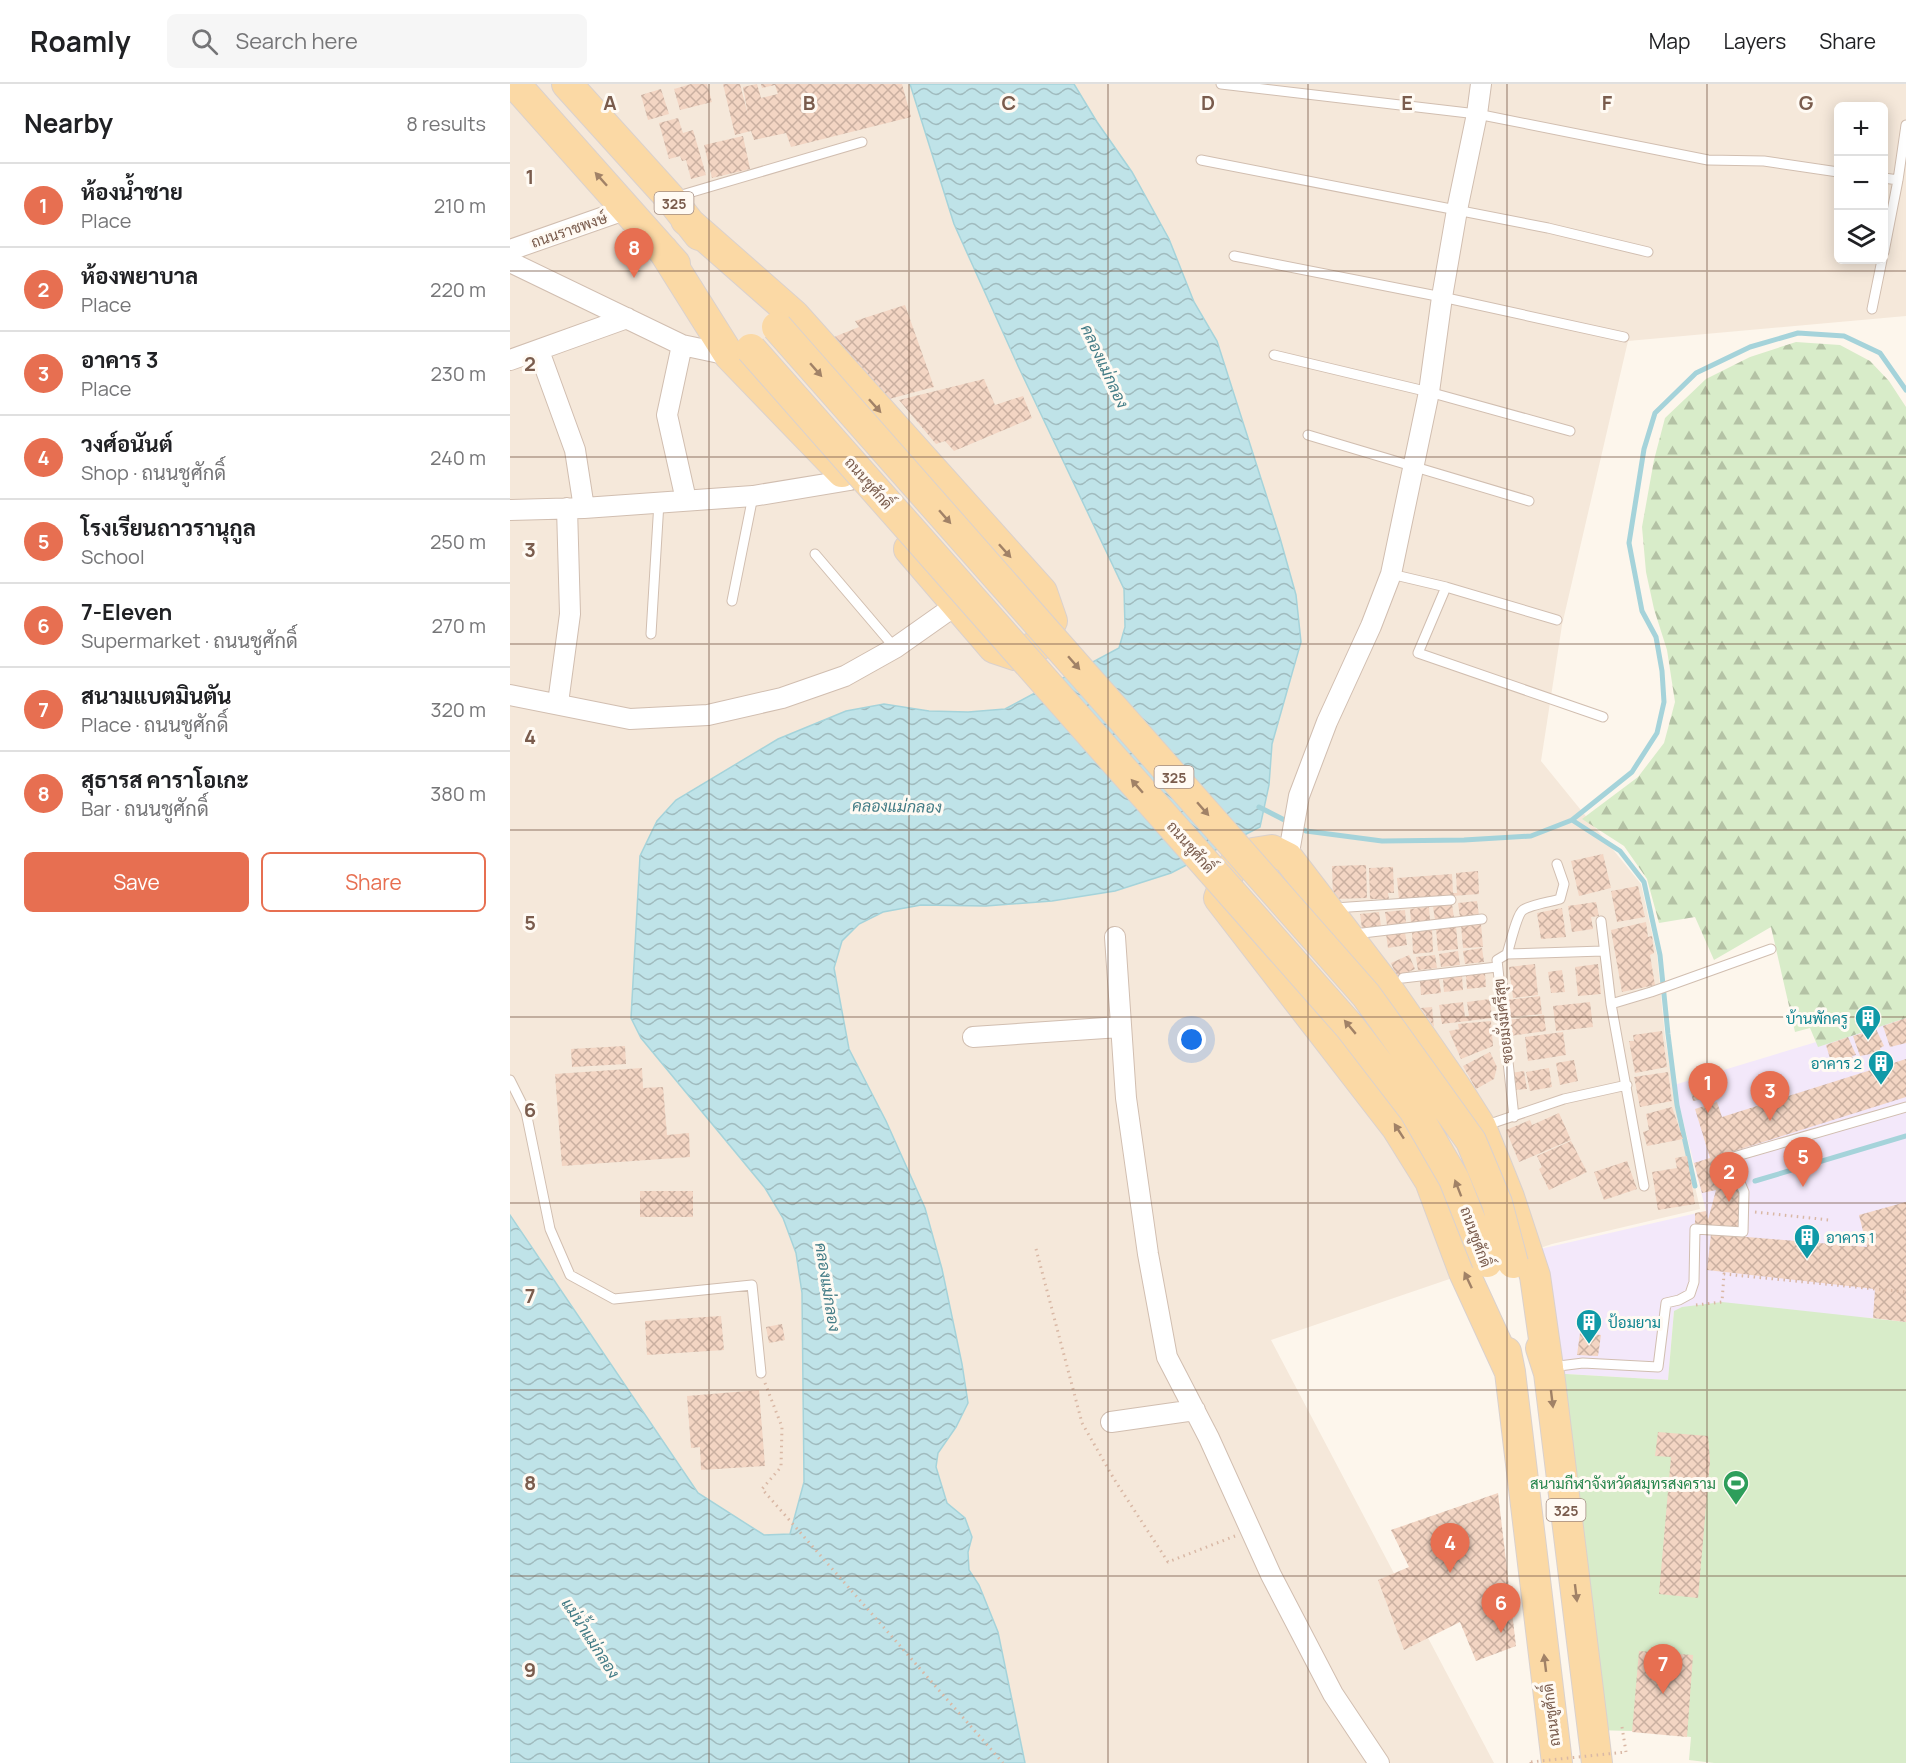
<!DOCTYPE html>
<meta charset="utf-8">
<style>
body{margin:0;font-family:Manrope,Sarabun,sans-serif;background:#f6f6f6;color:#202124}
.controls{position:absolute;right:18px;top:18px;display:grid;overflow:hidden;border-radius:9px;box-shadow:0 3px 15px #0003}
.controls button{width:54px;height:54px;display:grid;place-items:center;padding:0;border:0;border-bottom:2px solid #e0e0e0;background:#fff;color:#202124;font:30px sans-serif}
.you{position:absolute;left:682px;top:956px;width:21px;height:21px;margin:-15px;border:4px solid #fff;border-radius:50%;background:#1a73e8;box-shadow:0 0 0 9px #1a73e833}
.badge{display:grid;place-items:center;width:39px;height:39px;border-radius:50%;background:#e76f51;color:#fff;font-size:20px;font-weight:700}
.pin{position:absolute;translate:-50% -50px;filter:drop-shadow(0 2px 3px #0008)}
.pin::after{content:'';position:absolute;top:32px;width:21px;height:18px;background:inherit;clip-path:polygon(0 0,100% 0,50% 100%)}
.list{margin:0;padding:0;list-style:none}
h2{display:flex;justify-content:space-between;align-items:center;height:78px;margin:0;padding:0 24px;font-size:26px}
h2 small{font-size:20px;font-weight:400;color:#757577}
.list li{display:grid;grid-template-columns:39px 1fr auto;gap:18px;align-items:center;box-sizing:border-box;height:84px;padding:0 24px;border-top:2px solid #e0e0e0}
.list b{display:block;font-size:22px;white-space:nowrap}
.list p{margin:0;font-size:20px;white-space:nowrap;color:#757577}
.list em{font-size:20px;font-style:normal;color:#757577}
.actions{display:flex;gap:12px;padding:18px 24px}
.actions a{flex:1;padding:14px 0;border:2px solid #e76f51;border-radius:9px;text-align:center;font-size:21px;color:#e76f51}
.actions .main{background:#e76f51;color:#fff}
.icon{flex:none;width:33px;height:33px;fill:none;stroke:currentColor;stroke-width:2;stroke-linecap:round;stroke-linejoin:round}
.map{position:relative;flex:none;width:1396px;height:1679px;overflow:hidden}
header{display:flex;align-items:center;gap:36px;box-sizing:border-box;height:84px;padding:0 30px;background:#fff;border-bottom:2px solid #e0e0e0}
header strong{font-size:28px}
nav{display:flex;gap:33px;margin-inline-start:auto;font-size:21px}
.search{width:420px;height:54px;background:#f6f6f6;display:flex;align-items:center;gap:15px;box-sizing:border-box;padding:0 21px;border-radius:9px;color:#757577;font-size:22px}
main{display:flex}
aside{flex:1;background:#fff}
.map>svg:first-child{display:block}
</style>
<header>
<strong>Roamly</strong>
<div class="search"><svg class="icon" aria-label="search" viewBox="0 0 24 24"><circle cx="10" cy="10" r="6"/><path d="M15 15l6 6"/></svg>Search here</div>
<nav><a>Map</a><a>Layers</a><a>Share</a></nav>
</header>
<main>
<aside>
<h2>Nearby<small>8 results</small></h2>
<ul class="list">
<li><span class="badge">1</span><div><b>ห้องน้ำชาย</b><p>Place</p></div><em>210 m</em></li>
<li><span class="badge">2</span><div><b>ห้องพยาบาล</b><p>Place</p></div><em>220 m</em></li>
<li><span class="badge">3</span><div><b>อาคาร 3</b><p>Place</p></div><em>230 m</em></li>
<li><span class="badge">4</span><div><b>วงศ์อนันต์</b><p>Shop · ถนนชูศักดิ์</p></div><em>240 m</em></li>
<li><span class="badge">5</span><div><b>โรงเรียนถาวรานุกูล</b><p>School</p></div><em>250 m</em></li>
<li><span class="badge">6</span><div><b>7-Eleven</b><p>Supermarket · ถนนชูศักดิ์</p></div><em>270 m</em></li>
<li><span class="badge">7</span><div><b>สนามแบตมินตัน</b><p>Place · ถนนชูศักดิ์</p></div><em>320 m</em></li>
<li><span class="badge">8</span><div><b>สุธารส คาราโอเกะ</b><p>Bar · ถนนชูศักดิ์</p></div><em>380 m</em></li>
</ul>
<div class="actions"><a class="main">Save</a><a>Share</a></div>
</aside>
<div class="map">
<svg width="1396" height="1679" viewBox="0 0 1396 1679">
<defs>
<pattern id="forest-firs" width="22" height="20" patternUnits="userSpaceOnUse" patternTransform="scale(1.5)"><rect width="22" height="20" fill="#d8ecc9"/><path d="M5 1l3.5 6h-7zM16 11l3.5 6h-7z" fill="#b4c2a5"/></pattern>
<pattern id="water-waves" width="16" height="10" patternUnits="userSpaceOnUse" patternTransform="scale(1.5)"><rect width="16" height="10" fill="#bfe3e8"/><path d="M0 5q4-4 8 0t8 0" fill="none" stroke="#a0bbbe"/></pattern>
<pattern id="building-cross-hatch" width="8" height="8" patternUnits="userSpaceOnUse" patternTransform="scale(1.5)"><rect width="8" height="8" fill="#f3d5c3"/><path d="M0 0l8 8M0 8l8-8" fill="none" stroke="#cab0a1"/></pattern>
</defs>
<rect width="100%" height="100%" fill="#fdf6ec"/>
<!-- residential -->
<path fill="#f5e8da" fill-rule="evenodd" d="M0 0H1396V232L1118 257 1052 541 1031 677 1131 800 1147 871 1155 953 1164 1007 1190 1125 1042 1160 761 1256 984 1679H0ZM1328 22H1374V176H1328Z"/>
<!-- education -->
<path fill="#f3e8fa" d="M1396 931V1238L1363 1234 1164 1227 1158 1296 1039 1289 1017 1168 1196 1127 1164 1001Z"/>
<!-- grass -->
<path fill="#d8ecc9" d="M1212 1218 1396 1238V1679H1204L1179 1676 1181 1653 1122 1647 1083 1646 1039 1289 1158 1296 1164 1227 1172 1223Z"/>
<!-- forest -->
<path fill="url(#forest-firs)" d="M1286 258 1330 261 1360 277 1379 297 1396 323V934L1308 963 1300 944 1285 948 1261 843 1204 876 1185 833 1149 839 1137 795 1114 762 1072 735 1128 693 1154 659 1165 618 1157 566 1144 525 1136 488 1132 443 1144 376 1155 334 1196 295 1240 273Z"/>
<!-- water -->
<path fill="url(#water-waves)" stroke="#a5d3da" stroke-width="1.5" d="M400 0H564L587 38 622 88 659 155 684 218 707 257 770 454 786 511 791 558 762 660 759 701 750 743 661 789 605 807 542 817 476 822 411 821 373 828 349 840 332 857 324 884 339 965 376 1037 415 1124 432 1185 452 1280 458 1319 446 1343 428 1369 426 1383 437 1419 455 1434 462 1453 458 1468 459 1486 469 1501 488 1548 515 1679H0V1131L188 1409 254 1451 280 1450 294 1398 292 1209 286 1169 273 1134 255 1104 131 954 121 934 130 772 147 737 166 716 268 655 336 627 374 620 419 627 458 628 495 625 609 564 615 543 614 505 509 284 444 140Z"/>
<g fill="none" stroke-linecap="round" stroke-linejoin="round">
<!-- stream -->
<path stroke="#a5d3da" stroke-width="5" d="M749 723 796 747 872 757 954 756 1021 752 1062 736 1122 688 1147 649 1154 618 1152 587 1146 553 1132 527 1119 459 1134 365 1145 329 1186 289 1240 263 1288 249 1334 252 1370 269 1396 306
M1062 736 1110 767 1134 798 1150 871 1158 950 1167 1021 1185 1102
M1245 1097 1396 1052"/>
</g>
<!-- building -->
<path fill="url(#building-cross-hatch)" d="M181 0H197L202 18 170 26 164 5Z
M213 0H230L238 31 233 3 247 0 251 14 268 10 265 1 252 4 251 0H392L401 33 281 63 276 49 244 56 241 47 225 51Z
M151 5 159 30 138 36 131 11Z
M168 34 173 49 183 46 196 91 181 95 176 76 172 77 170 72 159 75 149 39Z
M233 52 240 85 202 94 194 61Z
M395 221 424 303 379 315 324 253 349 243 345 237Z
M474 295 485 321 513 312 522 334 444 367 435 357 426 360 389 316Z
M1093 770 1101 804 1069 812 1061 777Z
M856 781 857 814 823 815 822 782Z
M883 783 884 809H878L879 815H860L859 784Z
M968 787 969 810 889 816 887 794 942 790 943 809H947L946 789Z
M1128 802 1135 833 1107 838 1101 807Z
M967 817 969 831 950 833 948 819Z
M1086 818 1089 832 1081 833 1083 845 1062 848 1058 822Z
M942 820 944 834 925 836 923 822Z
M919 823 920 836 901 839 900 825Z
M1052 824 1056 853 1031 855 1027 829Z
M895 826 896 839 877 841 875 828Z
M869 828 871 842 852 844 850 830Z
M1136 838 1138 853 1142 852 1144 869 1140 871 1145 901 1112 908 1101 846Z
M971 840 973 863 953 864 951 841Z
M946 842 948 865 928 867 926 844Z
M922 845 923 868 903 870 902 846Z
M895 848 897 861 878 864 876 850Z
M972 864 974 878 955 880 953 867Z
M948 867 950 881 931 883 929 870Z
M899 871 905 885 887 893 881 879Z
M925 871 927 884 908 886 906 873Z
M1025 880 1028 911 1003 914 999 883Z
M1088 880 1091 910 1068 912 1065 883Z
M1052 886 1055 908 1041 909 1038 888Z
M975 889 976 903 957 905 956 892Z
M952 892 953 906 934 908 933 895Z
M929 895 931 909 911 911 910 897Z
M1030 912 1032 930 1000 933 997 916Z
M980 915 982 934 932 940 929 921 953 918 955 933 959 932 957 918Z
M1080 918 1083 943 1046 947 1043 922Z
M922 923 924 943 911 924Z
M1034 931 1036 947 1000 952 998 936Z
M1396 934V959L1380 963 1373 942Z
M981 937 983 962 951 975 939 947 949 945 948 940Z
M1366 945 1374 962 1370 964 1371 968 1350 972 1343 952Z
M1152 947 1157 983 1125 989 1119 957H1124L1123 951Z
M1053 948 1056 971 1018 977 1015 953Z
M1338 953 1346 971 1342 972 1343 976 1322 981 1316 961Z
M115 962 116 980 62 983 61 965Z
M980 968 987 983 984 995 966 1005 953 982Z
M1396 975V1013L1218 1069 1234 1108 1233 1148 1185 1145V1129L1196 1127 1198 1136 1206 1106 1192 1109 1184 1079 1200 1074 1185 1025 1207 1018 1212 1033Z
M1064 976 1068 997 1050 1001 1046 979Z
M132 984 133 1004 153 1003 157 1051 179 1049 180 1073 52 1082 45 990Z
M1039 984 1042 1003 1020 1007 1016 988Z
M1014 987 1017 1005 1004 1006 1001 989Z
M1158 988 1162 1017 1130 1023 1124 993Z
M1193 996V998L1198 997 1200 1004 1196 1005 1199 1014 1183 1017 1179 1000Z
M1162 1023 1173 1055 1137 1062 1133 1048 1139 1046 1136 1030Z
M1049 1029 1061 1056 1009 1078 996 1046 1020 1036 1022 1041Z
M1061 1057 1077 1088 1039 1106 1029 1085 1032 1083 1027 1072Z
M1177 1072 1185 1120 1148 1126 1142 1088 1167 1084 1165 1074Z
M1117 1077 1127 1105 1094 1116 1084 1088Z
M130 1107H183V1133H130Z
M1396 1118V1238L1363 1234 1365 1205 1197 1186 1201 1150 1357 1163 1349 1131Z
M211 1232 214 1266 137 1271 135 1237Z
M272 1240 275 1256 259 1259 256 1243Z
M1070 1249 1091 1251 1088 1272 1067 1271Z
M249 1306 255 1382 191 1386 190 1363 181 1364 177 1312Z
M1148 1348 1198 1352 1200 1377 1188 1514 1149 1510 1161 1373 1145 1372Z
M988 1409 1006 1562 966 1577 950 1538 894 1566 868 1496 899 1483 881 1446Z
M1129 1567 1183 1571 1177 1653 1122 1648Z"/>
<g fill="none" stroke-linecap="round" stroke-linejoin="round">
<!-- lane casing -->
<g stroke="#d1beb0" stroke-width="11">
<path id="lane" d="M711 0 967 30 1198 76 1254 77 1328 88
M691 76 1038 144 1138 168
M1374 94 1388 96
M165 113 352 58
M1374 168 1388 96 1396 41
M724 172 932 213 1114 253
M1362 225 1372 176
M764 271 919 308 1060 347
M798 351 1019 417
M305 470 385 564
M881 490 936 503 1047 536
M936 503 908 569 1093 633
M222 517 243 412
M141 550 149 418
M825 824 941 816
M1091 837 1101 920 1134 1102
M844 850 972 835
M997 870C1000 861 1007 830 1013 826 1020 821 1040 818 1050 815L1054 800 1047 780
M893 894 987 883
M1101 920 1141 908 1261 865
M0 996 16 1028 40 1145 60 1191 104 1215 242 1201 251 1289
M1004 1033 987 876 997 870 1093 867
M974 1042 1054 1015 1117 1001
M1041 1283 1073 1279 1148 1283 1156 1219 1169 1216 1180 1210 1184 1198 1185 1145 1233 1148 1234 1108 1220 1074 1396 1023"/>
</g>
<!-- street casing -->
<g stroke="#d1beb0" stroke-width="22">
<path id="street" d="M0 166 117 125
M0 178 172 261 219 271
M172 261 157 331 176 416
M29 267 65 366 74 424
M0 276 117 234
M0 426 74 424 243 412 340 396
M0 611 120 635 198 631 272 614 335 592 385 564 446 521
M48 619 60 530 57 424
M778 774 789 712 817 638 861 542 881 490 919 308 932 213 947 126 967 30 971 0
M605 853 616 1014 638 1170 657 1273 699 1354 761 1491 823 1610 869 1679
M463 953 610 943
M601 1338 685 1326"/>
</g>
<!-- primary casing -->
<g stroke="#dad1cd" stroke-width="32">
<path id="primary" d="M5 0 165 180
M57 0 160 114 189 151
M176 136 284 231 532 508 542 537 529 561 505 571 484 564 399 465
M153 166 219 271 332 388
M1031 1264 1039 1289 1087 1679
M996 1268 1000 1288 1047 1679
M1000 1288 954 1188 920 1097 887 1044 709 814 721 784 743 769 762 766 778 774 873 898 945 1002 971 1043 999 1113 1025 1192 1038 1283"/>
</g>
<!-- path -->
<path stroke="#d9b8a5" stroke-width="3" stroke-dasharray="1.5 4.5" stroke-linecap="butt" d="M1245 1128 1319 1136
M526 1165 572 1339 604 1395 658 1478 725 1452
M1186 1221 1212 1218 1214 1190 1396 1208
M255 1299 272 1343 271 1383 252 1405 493 1679
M1112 1643 1116 1668
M1021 1678V1679"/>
<!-- lane -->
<use href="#lane" stroke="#fff" stroke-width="9"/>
<!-- street -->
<use href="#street" stroke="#fff" stroke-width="20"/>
<!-- primary -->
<use href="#primary" stroke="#fbd9a5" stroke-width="30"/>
<!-- primary-bridge casing -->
<g stroke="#dad1cd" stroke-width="32" stroke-linecap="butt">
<path id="primary-bridge" d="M267 243 856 911 961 1057 987 1119 1003 1179
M241 265 840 943 904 1026 944 1095 977 1178"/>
</g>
<!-- path-bridge -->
<path stroke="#d9b8a5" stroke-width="3" stroke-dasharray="1.5 4.5" stroke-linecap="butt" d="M1021 1678 1116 1668"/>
<!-- primary-bridge -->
<use href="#primary-bridge" stroke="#fbd9a5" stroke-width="30"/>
</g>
<!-- one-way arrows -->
<defs><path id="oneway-solid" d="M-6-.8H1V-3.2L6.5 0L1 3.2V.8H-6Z" transform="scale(1.5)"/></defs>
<g fill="#a18267">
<use href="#oneway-solid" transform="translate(91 95) rotate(-132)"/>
<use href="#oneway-solid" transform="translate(306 286) rotate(49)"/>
<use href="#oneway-solid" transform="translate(365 322) rotate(48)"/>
<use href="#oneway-solid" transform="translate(435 433) rotate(49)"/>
<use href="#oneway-solid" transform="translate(495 467) rotate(48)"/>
<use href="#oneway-solid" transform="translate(564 579) rotate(49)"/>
<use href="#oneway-solid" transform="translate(627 702) rotate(-131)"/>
<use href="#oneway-solid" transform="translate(693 725) rotate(49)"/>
<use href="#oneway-solid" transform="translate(840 943) rotate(-130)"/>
<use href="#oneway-solid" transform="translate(889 1047) rotate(-123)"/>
<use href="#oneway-solid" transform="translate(948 1104) rotate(-111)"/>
<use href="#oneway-solid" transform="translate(958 1196) rotate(-115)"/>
<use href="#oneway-solid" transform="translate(1042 1315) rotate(83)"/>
<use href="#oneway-solid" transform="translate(1066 1509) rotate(83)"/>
<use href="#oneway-solid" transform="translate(1035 1579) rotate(-97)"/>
</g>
<!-- grid -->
<path fill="none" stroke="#7a5c4d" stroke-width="1.5" stroke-opacity="0.55" d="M199 0V1679M399 0V1679M598 0V1679M798 0V1679M997 0V1679M1197 0V1679M0 187H1396M0 373H1396M0 560H1396M0 746H1396M0 933H1396M0 1119H1396M0 1306H1396M0 1492H1396"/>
<!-- icons -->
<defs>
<g id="building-pin" transform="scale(1.35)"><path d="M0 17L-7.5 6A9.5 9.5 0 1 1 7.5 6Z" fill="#0f9aa8" stroke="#fffaf3"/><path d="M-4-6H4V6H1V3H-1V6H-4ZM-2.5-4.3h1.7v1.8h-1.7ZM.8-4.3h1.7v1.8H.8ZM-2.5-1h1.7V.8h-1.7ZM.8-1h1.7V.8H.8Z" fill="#fff"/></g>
<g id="stadium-pin" transform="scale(1.35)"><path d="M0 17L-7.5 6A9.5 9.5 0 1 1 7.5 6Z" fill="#2e9e5b" stroke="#fffaf3"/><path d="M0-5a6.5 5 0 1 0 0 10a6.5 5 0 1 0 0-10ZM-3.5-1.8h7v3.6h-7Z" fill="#fff"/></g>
</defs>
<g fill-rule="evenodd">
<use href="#building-pin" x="1358" y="934"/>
<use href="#building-pin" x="1371" y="979"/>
<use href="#building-pin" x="1297" y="1153"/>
<use href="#building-pin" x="1079" y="1238"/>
<use href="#stadium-pin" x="1226" y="1399"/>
</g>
<g text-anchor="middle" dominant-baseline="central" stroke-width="6" stroke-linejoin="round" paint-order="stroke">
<!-- shield labels -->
<g fill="#fffaf3" stroke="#a28b7f" stroke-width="1.5">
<rect x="144.5" y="108" width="39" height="22" rx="4.5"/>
<rect x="644.5" y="682" width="39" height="22" rx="4.5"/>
<rect x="1036.5" y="1415" width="39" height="22" rx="4.5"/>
</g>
<g font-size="14" font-weight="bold" fill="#7a5c4d">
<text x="164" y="119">325</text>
<text x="664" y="693">325</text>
<text x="1056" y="1426">325</text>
</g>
<!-- street labels -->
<g font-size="15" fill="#7a5c4d" stroke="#fffaf3">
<text transform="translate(59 146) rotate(-19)">ถนนราชพงษ์</text>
<text transform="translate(359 399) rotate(49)">ถนนชูศักดิ์</text>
<text transform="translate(681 763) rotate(49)">ถนนชูศักดิ์</text>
<text transform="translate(993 937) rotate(-96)">ซอยมั่งมีศรีสุข</text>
<text transform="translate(966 1153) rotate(70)">ถนนชูศักดิ์</text>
<text transform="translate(1041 1631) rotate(-97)">ถนนชูศักดิ์</text>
</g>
<!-- culture labels -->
<g font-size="15" fill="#0d838f" stroke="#fffaf3" text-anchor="end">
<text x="1338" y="934">บ้านพักครู</text>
<text x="1352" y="979">อาคาร 2</text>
<text x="1316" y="1153" text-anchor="start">อาคาร 1</text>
<text x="1098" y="1238" text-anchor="start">ป้อมยาม</text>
</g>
<!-- leisure labels -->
<g font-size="15" fill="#27864d" stroke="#fffaf3" text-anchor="end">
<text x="1206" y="1399">สนามกีฬาจังหวัดสมุทรสงคราม</text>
</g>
<!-- water labels -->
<g font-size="16" font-style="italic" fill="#437c86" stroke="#fffaf3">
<text transform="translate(595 282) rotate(65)">คลองแม่กลอง</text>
<text transform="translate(387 722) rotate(1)">คลองแม่กลอง</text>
<text transform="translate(318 1203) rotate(81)">คลองแม่กลอง</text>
<text transform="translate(81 1554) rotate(57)">แม่น้ำแม่กลอง</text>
</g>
</g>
<g font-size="20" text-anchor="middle" font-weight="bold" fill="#7a5c4d" stroke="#fffaf3" stroke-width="6" stroke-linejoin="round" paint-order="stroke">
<text x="100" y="26">A</text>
<text x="299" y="26">B</text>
<text x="499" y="26">C</text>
<text x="698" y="26">D</text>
<text x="897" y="26">E</text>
<text x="1097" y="26">F</text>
<text x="1296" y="26">G</text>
<text x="20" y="100">1</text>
<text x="20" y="287">2</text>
<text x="20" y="473">3</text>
<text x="20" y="660">4</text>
<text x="20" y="846">5</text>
<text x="20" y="1033">6</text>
<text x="20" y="1219">7</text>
<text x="20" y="1406">8</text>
<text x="20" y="1593">9</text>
</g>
</svg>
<div class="controls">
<button>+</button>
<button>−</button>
<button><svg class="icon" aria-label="layers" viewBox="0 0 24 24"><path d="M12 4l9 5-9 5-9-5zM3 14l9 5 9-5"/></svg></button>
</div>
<div class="you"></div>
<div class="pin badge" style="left:1198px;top:1029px">1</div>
<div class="pin badge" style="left:1219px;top:1118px">2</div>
<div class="pin badge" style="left:1260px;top:1037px">3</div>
<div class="pin badge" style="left:940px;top:1489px">4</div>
<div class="pin badge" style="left:1293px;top:1103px">5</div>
<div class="pin badge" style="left:991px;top:1549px">6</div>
<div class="pin badge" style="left:1153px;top:1610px">7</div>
<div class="pin badge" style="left:124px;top:194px">8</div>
</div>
</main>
